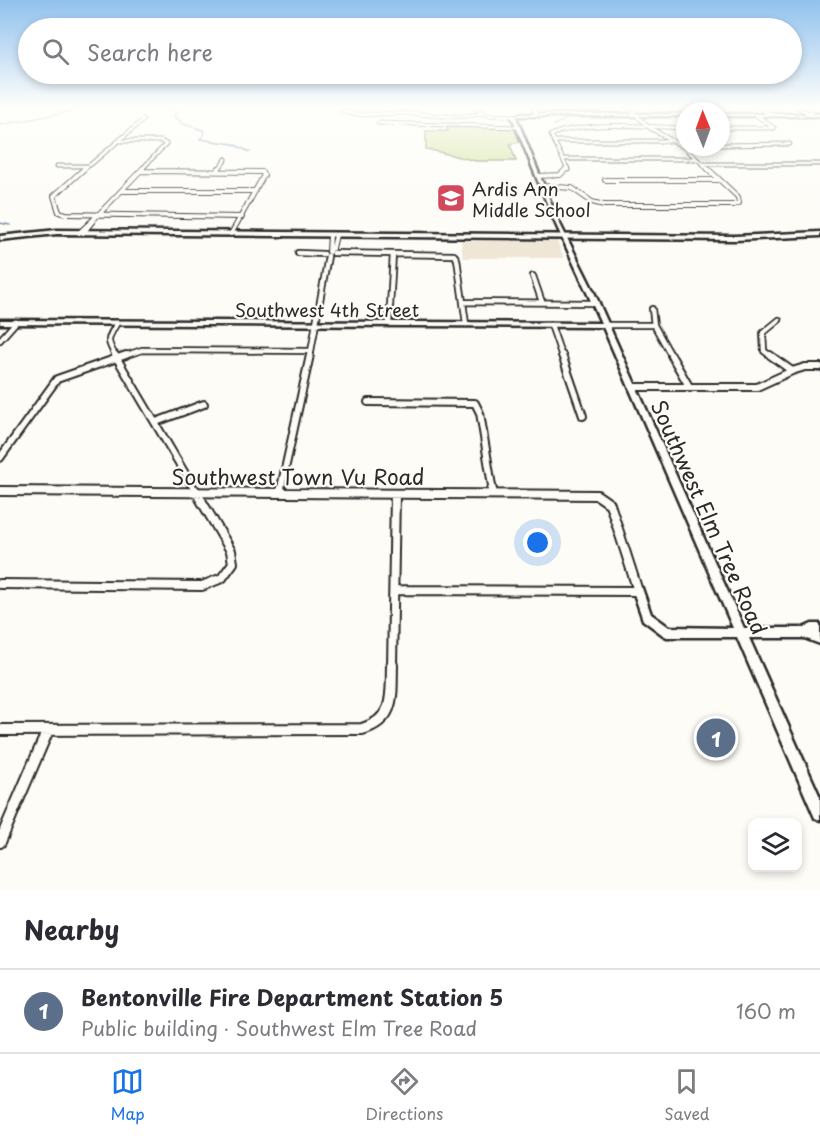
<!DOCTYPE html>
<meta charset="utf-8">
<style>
body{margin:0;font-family:"Playpen Sans",sans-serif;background:#f7f7f7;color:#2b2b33}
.controls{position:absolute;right:18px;bottom:18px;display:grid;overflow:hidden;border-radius:12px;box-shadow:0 3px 9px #0003}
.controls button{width:54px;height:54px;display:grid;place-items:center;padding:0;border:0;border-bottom:2px solid #e1e1e2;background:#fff;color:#2b2b33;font:30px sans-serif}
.compass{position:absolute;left:676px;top:102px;width:54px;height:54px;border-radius:50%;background:#fff;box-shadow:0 3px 9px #0003;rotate:359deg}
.you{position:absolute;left:538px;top:543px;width:21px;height:21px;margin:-15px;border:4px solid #fff;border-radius:50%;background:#1a73e8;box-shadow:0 0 0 9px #1a73e833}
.badge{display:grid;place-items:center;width:39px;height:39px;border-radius:50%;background:#1a73e8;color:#fff;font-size:20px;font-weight:700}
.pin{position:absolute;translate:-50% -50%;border:3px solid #fff;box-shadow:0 2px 6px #0006}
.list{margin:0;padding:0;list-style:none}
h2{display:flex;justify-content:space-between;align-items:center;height:78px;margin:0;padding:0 24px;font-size:26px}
h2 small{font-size:20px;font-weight:400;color:#7c7c81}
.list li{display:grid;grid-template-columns:39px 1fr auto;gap:18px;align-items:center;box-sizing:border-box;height:84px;padding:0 24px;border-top:2px solid #e1e1e2}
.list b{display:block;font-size:22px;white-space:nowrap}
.list p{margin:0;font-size:20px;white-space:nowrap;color:#7c7c81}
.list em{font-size:20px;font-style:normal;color:#7c7c81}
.icon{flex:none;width:33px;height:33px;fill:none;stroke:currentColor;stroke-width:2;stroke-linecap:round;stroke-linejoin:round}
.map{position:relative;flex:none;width:820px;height:890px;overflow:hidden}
.search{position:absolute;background:#fff;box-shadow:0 3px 9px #0003;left:18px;right:18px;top:18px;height:66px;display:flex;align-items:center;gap:15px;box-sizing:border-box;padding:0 21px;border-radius:33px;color:#7c7c81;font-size:22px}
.sheet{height:162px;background:#fff}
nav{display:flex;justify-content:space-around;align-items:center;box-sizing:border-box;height:84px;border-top:2px solid #e1e1e2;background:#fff;font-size:16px;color:#7c7c81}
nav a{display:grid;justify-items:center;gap:3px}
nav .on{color:#1a73e8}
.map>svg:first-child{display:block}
</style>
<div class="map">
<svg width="820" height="890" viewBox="0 0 820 890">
<rect width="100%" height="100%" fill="#fdfcf7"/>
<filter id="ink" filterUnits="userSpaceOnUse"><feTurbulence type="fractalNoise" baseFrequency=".0167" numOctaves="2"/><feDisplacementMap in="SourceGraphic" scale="12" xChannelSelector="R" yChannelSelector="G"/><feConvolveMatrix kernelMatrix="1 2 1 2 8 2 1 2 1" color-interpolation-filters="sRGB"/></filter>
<g filter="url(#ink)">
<!-- built -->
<path fill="#f0e6d5" d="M461 241H557L564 258H463Z"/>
<!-- green -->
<path fill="#cfe094" stroke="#7d8660" stroke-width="1.5" d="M447 127H514L520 142 510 144 516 161H476L426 149V131H448Z"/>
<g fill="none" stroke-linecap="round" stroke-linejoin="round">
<!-- stream -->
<path stroke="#7a90a6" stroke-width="1.5" d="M170 106 176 111 174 117 181 121 180 123 203 130 204 135 200 139 233 144 250 152
M571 114 588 108 584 106
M0 125 63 113 84 106
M554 125 573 116
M0 223 10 225"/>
<!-- minor-far5 casing -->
<g stroke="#2b2b2b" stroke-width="5">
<path id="minor-far5" d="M345 106 343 112C363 117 383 113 404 113 431 114 456 120 483 113
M473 106 486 115 514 116
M626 106 650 128 685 148 709 170
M757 106 771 115
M795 106 813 115
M537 115 534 110 538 108
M756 115 774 128
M378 123 518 127
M721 128H774
M119 141H161L166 144 141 170
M554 141H673
M721 145 790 144
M564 159H697
M703 164H820
M90 165 143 120
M57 166H87
M83 170 88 166
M218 170 226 159
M568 170 551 135C584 120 648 127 685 128"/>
</g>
<!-- minor-far4 casing -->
<g stroke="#2b2b2b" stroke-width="6">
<path id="minor-far4" d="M85 168 54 196 59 212 66 214 242 217
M141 171 262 172 264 175 231 234
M217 171 219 168
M538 176 560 175 567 168
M605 180H720
M543 186 572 188 592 202 604 205H733L739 203 738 197 707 168
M121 191H255
M98 215 143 168
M79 233 96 217 83 233
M330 249 333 248 336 235
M329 252 330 235"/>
</g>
<!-- minor-far3 casing -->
<g stroke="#2b2b2b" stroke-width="8">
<path id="minor-far3" d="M298 253 324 254
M333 253 454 255 457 259 466 324
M533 276 542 302
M464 302 595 303
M652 309 654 325 672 357
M389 324 393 254
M551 325 562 357
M605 325H654
M0 340 16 322
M116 357C106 340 107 340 117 323
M121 357 142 350 311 351
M310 357 328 256
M772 357 764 351 763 333 779 320"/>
</g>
<!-- minor-far2 casing -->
<g stroke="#2b2b2b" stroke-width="10">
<path id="minor-far2" d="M115 355 196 492
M562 355 583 416
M671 355 690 388
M770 355 792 371
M632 387H757L792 371 805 367H820
M368 402 475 403 480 413 493 492
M156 422 204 404
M0 458 57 379 126 355
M0 491 139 492
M280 492 310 355"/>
</g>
<!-- minor-far1 casing -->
<g stroke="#2b2b2b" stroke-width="12">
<path id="minor-far1" d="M492 490 493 494
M0 491 597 495 610 504 638 591 395 590
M280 493 281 490
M0 584 202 586 222 578 233 563 231 551 195 490
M392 666 395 494"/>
</g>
<!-- minor casing -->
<g stroke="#2b2b2b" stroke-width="14">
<path id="minor" d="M0 730 362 729C396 719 391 695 392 665
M0 842 48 730"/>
</g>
<!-- tertiary casing -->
<g stroke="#2b2b2b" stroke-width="5">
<path id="tertiary" d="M520 114H685V116H520L516 117 557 218 594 292 744 628H803L812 624H820V644L804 638H749L820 797V820L815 818 737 637H667L663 635 643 620 642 617 633 591 634 588 638 587 642 588 643 591 651 614 669 627 733 628 603 327 0 324V320L601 323 553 218 512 117Z
M721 114H820V116H721Z"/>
</g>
<!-- secondary casing -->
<g stroke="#2b2b2b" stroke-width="5">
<path id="secondary" d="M57 230 735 236 820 232V236L735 240 57 234 0 240V236Z"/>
</g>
<!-- minor-far5 -->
<use href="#minor-far5" stroke="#fdfcf7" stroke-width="3"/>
<!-- minor-far4 -->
<use href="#minor-far4" stroke="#fdfcf7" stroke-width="4"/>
<!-- minor-far3 -->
<use href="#minor-far3" stroke="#fdfcf7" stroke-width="4.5"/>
<!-- minor-far2 -->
<use href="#minor-far2" stroke="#fdfcf7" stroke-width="6"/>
<!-- minor-far1 -->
<use href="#minor-far1" stroke="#fdfcf7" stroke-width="8"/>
<!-- minor -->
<use href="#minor" stroke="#fdfcf7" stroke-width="10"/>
<!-- tertiary -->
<use href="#tertiary" fill="#fdfcf7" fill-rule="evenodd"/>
<!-- secondary -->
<use href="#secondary" fill="#fdfcf7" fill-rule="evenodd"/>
</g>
</g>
<!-- sky -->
<linearGradient id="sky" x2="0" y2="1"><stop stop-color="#91c1ee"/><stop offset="0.46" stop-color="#fefefb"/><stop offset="1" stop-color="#fefefb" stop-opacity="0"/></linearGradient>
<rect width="820" height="231" fill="url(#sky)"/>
<!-- icons -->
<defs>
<g id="school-square" transform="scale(1.5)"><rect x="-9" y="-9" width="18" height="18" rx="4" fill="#d1495b" stroke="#fdfcf7"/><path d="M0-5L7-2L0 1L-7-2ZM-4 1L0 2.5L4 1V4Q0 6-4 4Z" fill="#fff"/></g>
</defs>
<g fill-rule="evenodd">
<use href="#school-square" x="451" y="198"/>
</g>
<g text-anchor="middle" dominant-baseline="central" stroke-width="4.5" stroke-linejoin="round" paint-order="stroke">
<!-- far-poi labels -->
<g font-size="18" fill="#2b2b2b" stroke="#fdfcf7" text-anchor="start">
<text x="472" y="188">Ardis Ann<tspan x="472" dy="21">Middle School</tspan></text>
</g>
<!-- far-street labels -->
<g font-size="18" fill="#2b2b2b" stroke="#fdfcf7">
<text x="327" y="309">Southwest 4th Street</text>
</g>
<!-- street labels -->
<g font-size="21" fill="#2b2b2b" stroke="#fdfcf7">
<text x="298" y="476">Southwest Town Vu Road</text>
<text transform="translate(710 517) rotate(66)">Southwest Elm Tree Road</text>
</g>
</g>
</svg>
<div class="controls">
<button><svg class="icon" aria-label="layers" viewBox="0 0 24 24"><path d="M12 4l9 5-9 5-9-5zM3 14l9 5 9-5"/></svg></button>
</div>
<svg class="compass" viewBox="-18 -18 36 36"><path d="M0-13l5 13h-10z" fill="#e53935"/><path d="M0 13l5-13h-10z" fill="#7c7c81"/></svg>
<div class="you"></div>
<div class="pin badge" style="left:716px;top:738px;background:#5c6f8a">1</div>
<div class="search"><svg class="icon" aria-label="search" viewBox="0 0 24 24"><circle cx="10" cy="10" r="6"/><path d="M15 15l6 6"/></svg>Search here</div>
</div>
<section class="sheet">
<h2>Nearby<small></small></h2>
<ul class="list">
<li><span class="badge" style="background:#5c6f8a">1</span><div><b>Bentonville Fire Department Station 5</b><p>Public building · Southwest Elm Tree Road</p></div><em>160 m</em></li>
</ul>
</section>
<nav>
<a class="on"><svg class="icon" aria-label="map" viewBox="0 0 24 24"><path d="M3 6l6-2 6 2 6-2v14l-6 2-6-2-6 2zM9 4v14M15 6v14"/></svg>Map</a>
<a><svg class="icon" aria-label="directions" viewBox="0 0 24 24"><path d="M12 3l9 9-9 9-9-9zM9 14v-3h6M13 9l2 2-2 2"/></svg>Directions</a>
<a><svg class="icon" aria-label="saved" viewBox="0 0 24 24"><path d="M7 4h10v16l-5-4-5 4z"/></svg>Saved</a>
</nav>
